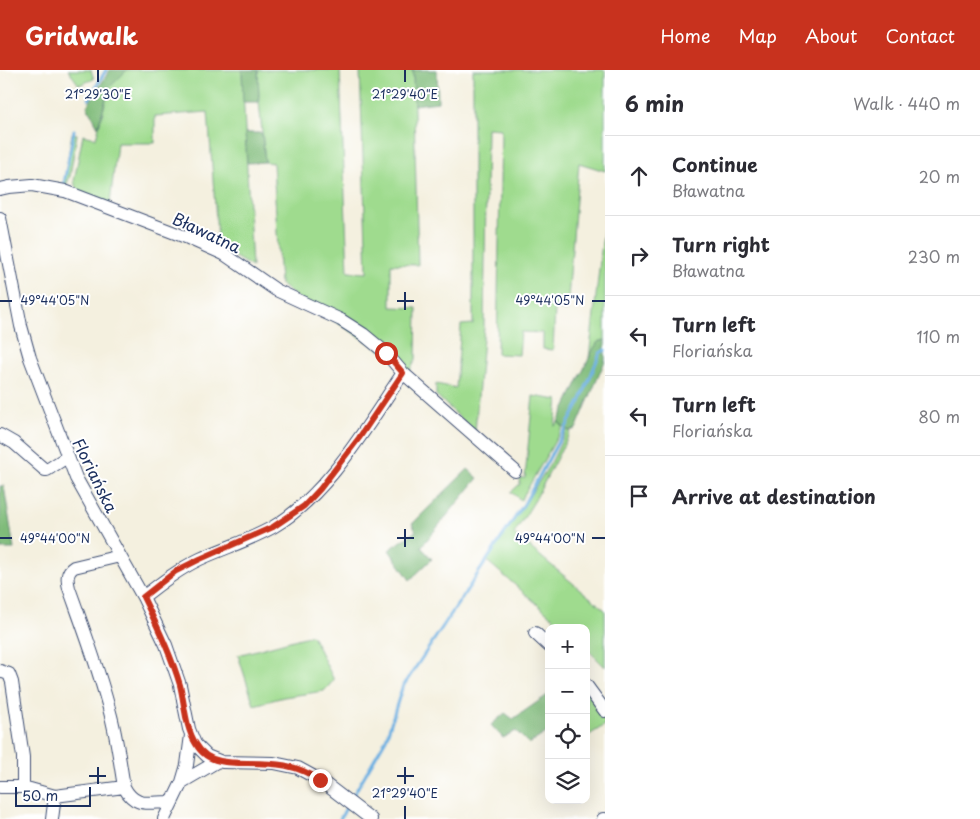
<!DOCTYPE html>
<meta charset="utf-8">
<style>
body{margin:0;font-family:"Playpen Sans",sans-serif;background:#f2f2f3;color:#2b2b33}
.controls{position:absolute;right:15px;bottom:15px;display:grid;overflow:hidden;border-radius:10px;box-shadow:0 5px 20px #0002}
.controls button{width:45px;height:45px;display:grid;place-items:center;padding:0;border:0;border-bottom:1px solid #e1e1e2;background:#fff;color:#2b2b33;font:25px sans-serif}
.scale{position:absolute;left:15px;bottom:12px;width:76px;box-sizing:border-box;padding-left:5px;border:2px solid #1b2f5e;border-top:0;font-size:14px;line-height:18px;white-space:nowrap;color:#1b2f5e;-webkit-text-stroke:4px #fff;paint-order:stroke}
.stop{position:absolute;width:15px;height:15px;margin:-11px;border:4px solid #c8321e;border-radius:50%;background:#fff}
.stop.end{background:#c8321e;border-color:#fff;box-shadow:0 1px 5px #0008}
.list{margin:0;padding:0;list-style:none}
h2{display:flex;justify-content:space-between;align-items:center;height:65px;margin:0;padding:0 20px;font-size:21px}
h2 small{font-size:16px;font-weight:400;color:#7c7c81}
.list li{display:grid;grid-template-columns:32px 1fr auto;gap:15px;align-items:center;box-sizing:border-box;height:80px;padding:0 20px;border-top:1px solid #e1e1e2}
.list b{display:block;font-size:19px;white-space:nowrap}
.list p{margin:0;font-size:16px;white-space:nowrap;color:#7c7c81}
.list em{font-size:16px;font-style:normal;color:#7c7c81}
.icon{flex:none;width:28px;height:28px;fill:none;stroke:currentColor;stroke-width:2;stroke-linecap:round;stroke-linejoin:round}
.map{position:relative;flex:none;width:605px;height:749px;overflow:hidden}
header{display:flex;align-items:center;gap:30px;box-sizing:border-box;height:70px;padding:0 25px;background:#c8321e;color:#fff}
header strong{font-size:24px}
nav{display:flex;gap:28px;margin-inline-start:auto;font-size:18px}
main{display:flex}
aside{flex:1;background:#fff}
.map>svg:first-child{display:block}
</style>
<header>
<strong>Gridwalk</strong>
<nav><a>Home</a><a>Map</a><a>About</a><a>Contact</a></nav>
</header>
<main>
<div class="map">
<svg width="605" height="749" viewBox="0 0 605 749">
<rect width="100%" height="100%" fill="#fff"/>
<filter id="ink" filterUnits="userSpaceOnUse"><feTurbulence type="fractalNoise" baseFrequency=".02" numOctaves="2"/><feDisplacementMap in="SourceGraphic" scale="10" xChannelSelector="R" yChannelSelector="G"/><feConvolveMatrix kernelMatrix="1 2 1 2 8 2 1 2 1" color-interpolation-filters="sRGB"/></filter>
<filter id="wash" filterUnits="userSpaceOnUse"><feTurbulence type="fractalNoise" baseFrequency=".0096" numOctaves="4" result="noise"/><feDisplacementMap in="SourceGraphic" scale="20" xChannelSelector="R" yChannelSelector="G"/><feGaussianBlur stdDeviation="1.12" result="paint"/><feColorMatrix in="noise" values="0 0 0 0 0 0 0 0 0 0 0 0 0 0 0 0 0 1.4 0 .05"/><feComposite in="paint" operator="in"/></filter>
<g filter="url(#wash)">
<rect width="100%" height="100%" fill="#f4f0df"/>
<!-- green -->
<path fill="#9fdb8e" stroke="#5d8576" d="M68 0H91L94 9 79 15Z
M127 0H242L252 197 218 177 208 42 155 46V73H117L110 134 77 122 74 111 83 65 96 68 109 18Z
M258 0H340L348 202 367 203 360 0H413L418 195 391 194V237L417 238 416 289 409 303 398 291 295 226 280 214 273 93 265 92 259 32Z
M473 0H605V101L579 93 567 241 555 239 553 280 543 279V263L521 262 519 285 497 284 501 59 487 58 484 257 475 362 436 325V314L456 318 461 255 473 254Z
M72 63 77 64 70 106 65 118 63 117Z
M605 146V270L598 272 589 288Z
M533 326 558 330 555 356 558 352 563 357 521 430 511 422 520 414 519 408H525Z
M567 360 571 361 535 430 514 464 605 540V597L586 578V558H565L487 491 551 393Z
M312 565 334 610 324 621 284 627 254 635 238 585Z
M586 621 605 644V655L586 667Z"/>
<!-- forest -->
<path fill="#7fbb79" stroke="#4d756c" d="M110 0H127L109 18 98 57 87 36Z
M242 0H258L259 32H243Z
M413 0H437L438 32 414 35Z
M245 63H262L265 92 247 93Z
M605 270V291L576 359 569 361 558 352 594 278 598 272Z
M468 399 478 408 421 477 432 489 410 510 389 480 416 461 412 454Z
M0 416H4L14 479H0Z
M549 624V661L529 674 516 661 503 668 491 655 505 643 513 649Z"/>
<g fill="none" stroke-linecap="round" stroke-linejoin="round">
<!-- stream -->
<path stroke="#6cb0e2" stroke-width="3" d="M89 29 106 0
M64 113 74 60
M351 729 386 669 402 618 524 434 580 332 600 283 605 280
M340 749 348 734"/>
</g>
</g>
<g filter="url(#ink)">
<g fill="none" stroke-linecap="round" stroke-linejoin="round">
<!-- minor casing -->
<g stroke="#3c4c71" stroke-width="14">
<path id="minor" d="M0 119 9 117 32 115 65 121 188 168 224 184 276 220 341 250 363 264 386 283 403 303 515 401
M0 148 21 256 30 288 76 408 143 527 166 575 180 615 189 659 195 674 207 686 222 692 274 693 298 698 320 710 371 749
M0 365 14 373 45 400H47L67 387
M120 486 74 497C66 502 67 510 69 518 84 560 100 602 111 646 117 669 120 693 124 717
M143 527C161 513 179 499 200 489 224 478 250 470 273 457 328 425 368 354 403 303
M535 563 549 576
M0 601 9 604 12 612 23 687V717
M586 615 605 641
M182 712 218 691
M0 717H23L55 726 124 717C136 740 151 731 172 732
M52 749 55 726
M164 749 182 712 187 695 191 665
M603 749H605"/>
</g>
<!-- minor -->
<use href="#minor" stroke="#fff" stroke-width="12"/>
</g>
</g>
<g fill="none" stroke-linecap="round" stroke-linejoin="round" filter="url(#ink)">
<!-- route -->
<path stroke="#c8321e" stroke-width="6" d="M320 710C295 694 276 693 247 693 238 693 229 693 220 691 210 689 201 683 196 674 185 657 185 635 180 615 171 584 157 555 143 527L176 501 200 489 273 457 304 436 320 419 359 368 403 303 386 283"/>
</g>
<!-- ticks -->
<path fill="none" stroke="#1b2f5e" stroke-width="2" d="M98 0V12M405 0V12M405 222V240M0 231H12M397 231H414M592 231H605M405 459V477M0 468H12M397 468H414M592 468H605M98 697V714M405 697V714M89 706H106M397 706H414M405 736V749"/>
<g text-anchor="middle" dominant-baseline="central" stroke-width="4" stroke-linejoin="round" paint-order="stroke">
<!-- street labels -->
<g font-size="16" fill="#1b2f5e" stroke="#fff">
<text transform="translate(207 162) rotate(25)">Bławatna</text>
<text transform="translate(96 405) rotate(64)">Floriańska</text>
</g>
</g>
<g font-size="12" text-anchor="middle" fill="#1b2f5e" stroke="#fff" stroke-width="4" stroke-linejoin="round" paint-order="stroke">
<text x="98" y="29">21°29'30"E</text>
<text x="405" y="29">21°29'40"E</text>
<text x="55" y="235">49°44'05"N</text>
<text x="550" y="235">49°44'05"N</text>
<text x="55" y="473">49°44'00"N</text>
<text x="550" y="473">49°44'00"N</text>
<text x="405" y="728">21°29'40"E</text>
</g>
</svg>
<div class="controls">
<button>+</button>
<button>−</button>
<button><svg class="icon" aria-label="locate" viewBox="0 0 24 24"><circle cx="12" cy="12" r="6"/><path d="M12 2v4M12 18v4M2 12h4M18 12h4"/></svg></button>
<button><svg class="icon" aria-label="layers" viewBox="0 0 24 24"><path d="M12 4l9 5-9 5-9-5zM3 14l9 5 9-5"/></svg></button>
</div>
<div class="scale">50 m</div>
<div class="stop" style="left:386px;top:283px"></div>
<div class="stop end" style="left:320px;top:710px"></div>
</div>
<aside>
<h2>6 min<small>Walk · 440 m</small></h2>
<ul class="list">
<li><svg class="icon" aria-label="ahead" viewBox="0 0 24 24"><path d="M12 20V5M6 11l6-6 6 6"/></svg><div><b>Continue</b><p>Bławatna</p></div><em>20 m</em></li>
<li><svg class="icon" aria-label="right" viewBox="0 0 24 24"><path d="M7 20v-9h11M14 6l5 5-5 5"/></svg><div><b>Turn right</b><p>Bławatna</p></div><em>230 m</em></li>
<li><svg class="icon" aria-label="left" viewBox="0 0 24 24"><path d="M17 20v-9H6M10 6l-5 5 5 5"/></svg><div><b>Turn left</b><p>Floriańska</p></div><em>110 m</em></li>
<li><svg class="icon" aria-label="left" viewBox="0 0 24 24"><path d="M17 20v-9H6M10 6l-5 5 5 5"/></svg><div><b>Turn left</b><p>Floriańska</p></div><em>80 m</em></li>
<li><svg class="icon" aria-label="arrive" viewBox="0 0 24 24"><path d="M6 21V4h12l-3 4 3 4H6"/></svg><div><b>Arrive at destination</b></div></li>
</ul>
</aside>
</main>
